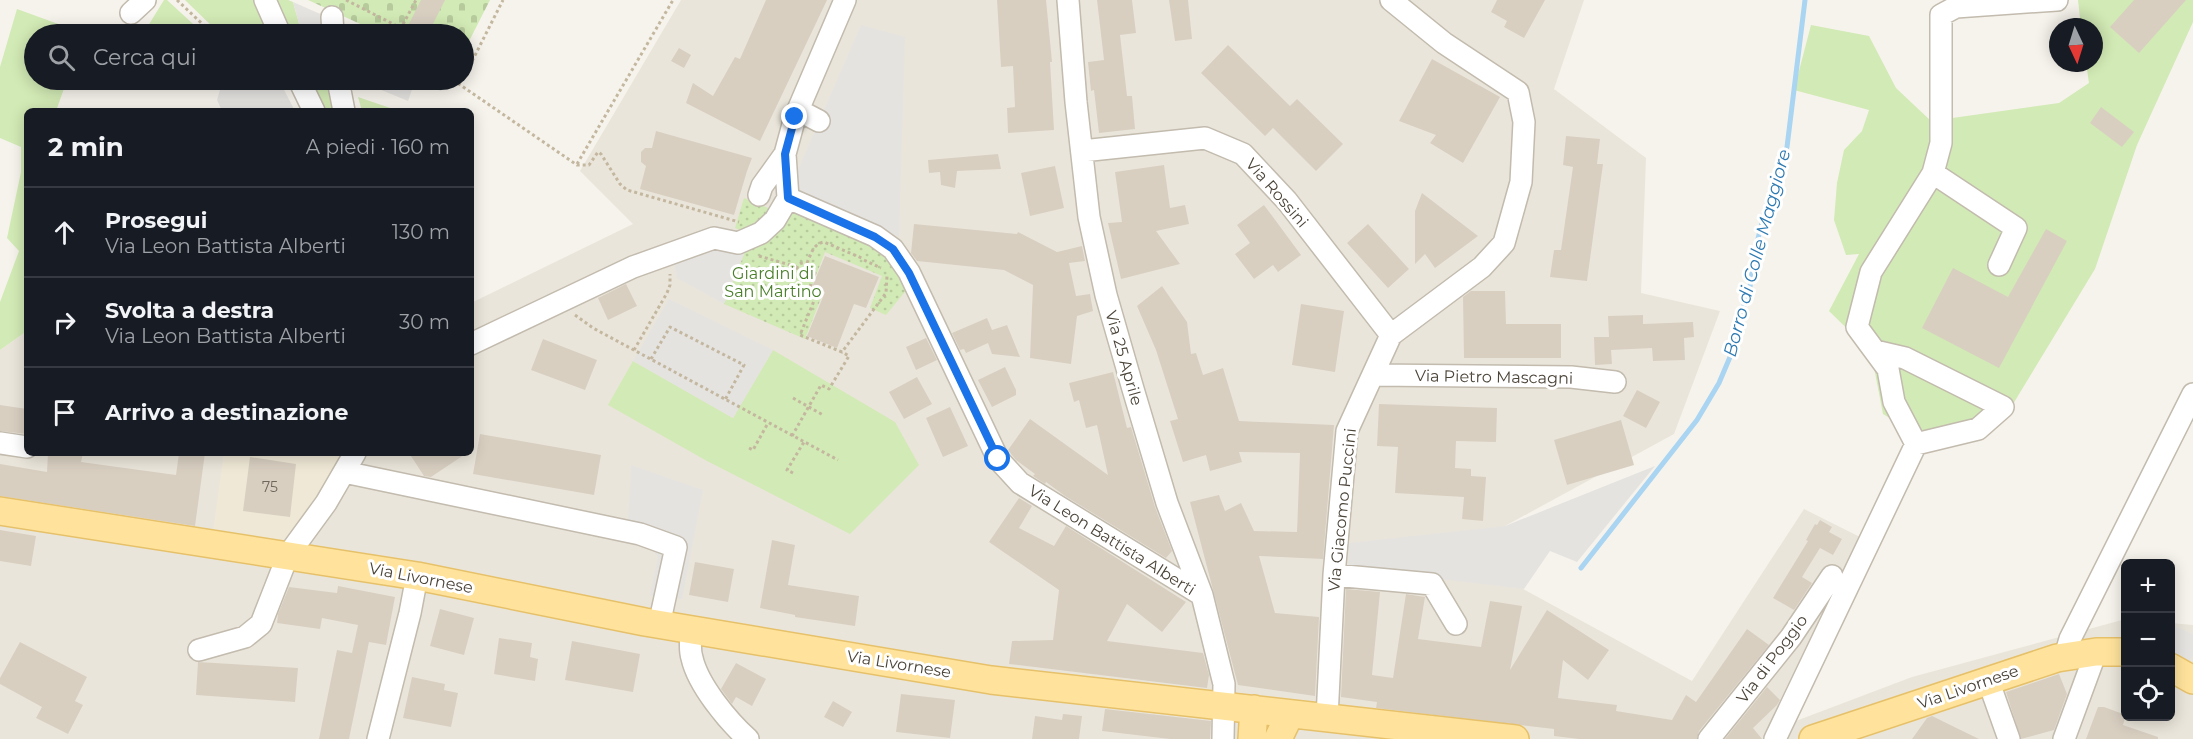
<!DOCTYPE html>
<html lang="it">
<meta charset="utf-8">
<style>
body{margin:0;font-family:Montserrat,sans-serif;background:#242831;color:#f1f3f6}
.controls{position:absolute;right:18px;bottom:18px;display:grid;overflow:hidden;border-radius:9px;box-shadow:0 3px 15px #0003}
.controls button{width:54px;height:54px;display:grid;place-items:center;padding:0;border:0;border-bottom:2px solid #363941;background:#171b24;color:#f1f3f6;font:30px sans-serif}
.compass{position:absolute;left:2049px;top:18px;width:54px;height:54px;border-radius:50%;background:#171b24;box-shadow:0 3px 15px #0003;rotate:176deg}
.stop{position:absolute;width:18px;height:18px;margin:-14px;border:4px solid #1a73e8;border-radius:50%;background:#fff}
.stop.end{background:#1a73e8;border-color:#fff;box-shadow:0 2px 6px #0008}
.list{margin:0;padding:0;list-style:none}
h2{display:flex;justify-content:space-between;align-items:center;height:78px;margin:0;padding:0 24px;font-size:26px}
h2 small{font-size:20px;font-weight:400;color:#9ea1a6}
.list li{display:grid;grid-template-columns:39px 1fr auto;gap:18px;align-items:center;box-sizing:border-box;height:90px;padding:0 24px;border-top:2px solid #363941}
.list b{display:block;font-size:22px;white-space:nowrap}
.list p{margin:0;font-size:20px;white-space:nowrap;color:#9ea1a6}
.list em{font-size:20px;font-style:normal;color:#9ea1a6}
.icon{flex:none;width:33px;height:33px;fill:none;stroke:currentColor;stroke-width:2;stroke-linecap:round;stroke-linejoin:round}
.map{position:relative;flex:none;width:2193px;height:739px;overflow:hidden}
.search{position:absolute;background:#171b24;box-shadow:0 3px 15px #0003;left:24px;top:24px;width:450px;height:66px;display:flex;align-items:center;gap:15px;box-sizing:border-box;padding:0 21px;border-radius:33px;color:#9ea1a6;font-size:22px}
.panel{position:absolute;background:#171b24;box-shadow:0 3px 15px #0003;left:24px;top:108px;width:450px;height:348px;border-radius:9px}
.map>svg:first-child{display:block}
</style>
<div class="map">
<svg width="2193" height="739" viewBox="0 0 2193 739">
<defs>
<pattern id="cemetery-stones" width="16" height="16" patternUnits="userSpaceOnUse" patternTransform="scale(1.5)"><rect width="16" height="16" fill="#d2eab5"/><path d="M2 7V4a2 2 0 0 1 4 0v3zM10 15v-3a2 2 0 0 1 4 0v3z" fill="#b6ca9c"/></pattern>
<pattern id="park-dots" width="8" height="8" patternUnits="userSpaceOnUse" patternTransform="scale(1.5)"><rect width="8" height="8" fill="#d2eab5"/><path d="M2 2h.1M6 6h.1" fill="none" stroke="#b6ca9c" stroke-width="1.8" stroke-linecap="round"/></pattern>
</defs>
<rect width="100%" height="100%" fill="#f6f3ec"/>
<!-- residential -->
<path fill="#eae5da" d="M681 0H1584L1554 89 1646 158 1641 293 1720 311 1674 434 1505 526 1479 565 1692 681 1804 509 1864 539 1772 730 1912 677 2122 620 2126 621V716H2170L2171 623 2193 625V739H0V350L27 331V453H471V303L633 224 580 171Z"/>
<!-- education -->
<path fill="#efe8d6" d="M224 453H347L314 514 282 542 213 531Z"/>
<!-- green -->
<path fill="#d2eab5" d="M164 0H167L204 34H143Z
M185 0H258L273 34H220Z
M271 0H288L293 2 302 34H288Z
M2078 0H2193V22L2137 145 2095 269 2010 409 1939 448 1883 414 1871 352 1829 311 1859 254 1846 255 1834 220 1837 183 1844 150 1862 131 1869 110 1794 90 1811 25 1869 36 1896 88 1931 121 2059 103 2089 83 2086 63H2094V27H2081Z
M17 9 83 33V34H34V80H67L56 111H27V331L0 350V302L19 251 7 238 21 172V147L0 138V67Z
M309 80H333L341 111H323Z
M358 97 399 111H362Z
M773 350 895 422 919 465 850 534 707 461 608 405 633 361 733 418Z"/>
<!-- cemetery -->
<path fill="url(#cemetery-stones)" d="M308 0H490L464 51V34H382Z"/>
<!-- park -->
<path fill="url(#park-dots)" d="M744 198 773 210 772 213 745 232 735 228Z
M794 210 891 255 908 288 886 315 870 308 882 276 825 252 811 288 823 293 805 339 724 304 746 249 774 237Z"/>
<!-- parking -->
<path fill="#e5e3e0" d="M293 2 366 34H302Z
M861 25 905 37 899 237 799 193 797 172Z
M223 80H279L295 111H222L217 100Z
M357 80H447L441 91 415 81 408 101Z
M716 245 746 249 724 304 677 278 674 261Z
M669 299 773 350 733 418 633 361Z
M631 465 703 490 682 599 650 596 658 557 628 522Z
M1655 466 1577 562 1550 551 1524 589 1348 568 1349 543 1505 526Z
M2171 626 2179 628 2193 634V655L2183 673 2171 667Z"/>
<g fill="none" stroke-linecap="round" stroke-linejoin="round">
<!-- stream -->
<path stroke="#a9d4f2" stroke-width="5" d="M1581 568 1697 420 1719 383 1730 357 1738 323 1750 287 1755 251 1765 210 1787 147 1805 0"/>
</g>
<!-- building -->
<path fill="#d8cfc1" d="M421 0H445L428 34H404Z
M766 0H827L760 141 686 103 693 83 713 96 735 57 740 59Z
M997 0H1046L1052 62H1050L1054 130 1008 133 1007 108 1015 107 1013 66 1001 67Z
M1097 0H1132L1136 33 1120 35 1127 96H1132L1135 129 1099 133 1094 90 1091 91 1088 62 1104 60Z
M1169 0H1188L1192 39 1175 41Z
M1497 0H1545L1524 38 1504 27 1507 21 1491 12Z
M2134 0H2186L2139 53 2110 27Z
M1228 45 1290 106 1297 99 1343 144 1316 171 1273 128 1265 136 1201 73Z
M679 48 691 55 684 68 671 61Z
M1432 59 1500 97 1463 163 1430 143 1436 135 1399 121Z
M2101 107 2134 132 2122 147 2090 123Z
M656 131 752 158 747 171 734 215 640 189 646 166 641 162V152L645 148H652Z
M1566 136 1600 139 1597 164H1603L1587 281 1550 277 1554 250H1561L1573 167 1563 165Z
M998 154 1001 169 957 171 955 188 941 185 940 172 929 173 928 160Z
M1164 165 1170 208 1185 205 1189 224 1156 231 1180 264 1121 279 1108 223 1122 222 1115 172Z
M1055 166 1064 208 1030 216 1021 173Z
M1422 193 1478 236 1435 268 1425 254 1415 264V211Z
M1264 205 1301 255 1278 272 1273 265 1254 279 1235 254 1250 243 1237 225Z
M914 224 1017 234 1018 232 1057 252 1082 246 1085 261 1069 263 1076 296 1090 294 1093 311 1077 316 1071 364 1030 358 1033 285 1004 270 917 261 911 253Z
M1368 224 1409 269 1388 288 1347 243Z
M2046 229 2067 241 1999 368 1922 328 1953 268 2008 297Z
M825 256 879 277 866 308 854 304 837 348 807 336 825 292 812 287Z
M626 284 637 306 608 320 598 298Z
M1162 286 1187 322 1191 354 1196 353 1203 375 1223 368 1239 421 1334 425 1323 559 1259 556 1275 613 1319 617 1315 696 1238 685 1190 502 1219 495 1225 511 1241 503 1254 531 1297 532 1300 453 1239 452 1242 462 1210 471 1206 455 1183 462 1170 421 1178 419 1156 350 1137 306Z
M1471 291H1505L1506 324H1561V358H1464L1463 297Z
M1301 304 1344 311 1335 372 1292 365Z
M1643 315V324L1693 322 1694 337 1684 338 1685 360 1653 361 1652 348 1611 350 1612 364 1595 365 1594 337H1609L1608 316Z
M987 318 992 330 1007 325 1020 357 992 354 988 343 966 353 964 349 960 350 952 333Z
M926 338 937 360 916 370 906 347Z
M543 339 597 360 585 390 531 370Z
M1005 367 1016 390V395L992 407 978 380Z
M1113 372 1127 428 1131 427 1155 507 1172 551 1166 558 1065 496 1046 482 1045 484 1033 476 1035 474 1016 460 1008 450 1030 419 1108 475 1097 425 1086 428 1079 400 1074 402 1069 383Z
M917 377 932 404 904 419 889 392Z
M1637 390 1660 402 1646 428 1623 416Z
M1379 404 1497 408 1496 442 1456 441 1455 468 1471 469V476L1486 477 1483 521 1462 519 1464 497 1395 493 1398 447 1377 446Z
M0 405 27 409V434L0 431Z
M950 407 968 446 943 457 926 418Z
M1621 420 1634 465 1567 485 1554 440Z
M480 434 601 455 594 495 473 474Z
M48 453H83L81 462 176 475 179 453H205L195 526 0 496V464L47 472Z
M409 453H467L431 477 424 476Z
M250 457 296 464 290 517 243 511Z
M1019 498 1032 506 1019 528 1054 546 1066 526 1186 602 1162 632 1127 604 1107 641 1203 653 1209 675 1207 688 1009 664 1012 641 1053 640 1059 590 989 542Z
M1820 520 1832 527 1829 532 1842 539 1833 555 1820 548 1802 577 1812 583 1794 610 1773 598 1808 541 1806 540 1815 524 1817 525Z
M0 530 36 536 31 566 0 561Z
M772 540 795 545 788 585 859 596 855 626 795 617V615L760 608Z
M695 562 734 569 728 602 689 595Z
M338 586 395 597 386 645 369 642 349 739H319L337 650 352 653 358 625 322 618 320 629 277 623 278 614 289 587 337 593Z
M1346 589 1380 592 1372 675 1393 678 1406 594 1425 597 1418 639 1481 647 1490 601 1522 606 1510 670 1547 610 1609 650 1588 680 1563 660 1558 698 1617 705 1616 711 1672 720 1686 695 1696 702 1747 629 1769 645 1699 731 1697 739H1579L1554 736V729L1376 708 1377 702 1341 697Z
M440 609 474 618 464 655 430 646Z
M499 638 532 643 530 657 538 659 535 681 494 674Z
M572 641 640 654 633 692 565 680Z
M20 642 87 677 75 701 83 705 68 734 36 718 42 707 0 684V678Z
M198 662 298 668 295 702 196 695Z
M736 663 766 679 752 706 736 697 732 704 721 689Z
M2059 674 2067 694 2054 730 2021 739 2006 692Z
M412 677 445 684 444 690 458 693 451 727 403 718Z
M1767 687 1780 700 1777 705 1753 728 1762 739H1725Z
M901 694 955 700 950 738 896 732Z
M833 701 852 712 843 727 824 717Z
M2098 707H2104L2126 715 2123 725 2158 737V739H2086Z
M1105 709 1211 721 1210 739H1170L1102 731Z
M1063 714 1082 716 1079 739H1032L1035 716 1062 720Z
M1932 716 1979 739H1912L1927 718Z"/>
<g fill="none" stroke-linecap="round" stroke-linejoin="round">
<!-- minor casing -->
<g stroke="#c2bbae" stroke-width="24">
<path id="minor" d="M265 0 280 34
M1068 0 1076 102 1089 217 1106 295 1133 389 1167 503 1202 595 1224 684 1223 739
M131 13 145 0
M332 17 333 34
M299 80 314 111
M338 80 344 111
M798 110 819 121
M1082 151 1205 138 1243 154 1287 201 1391 335
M1933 173 2016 228 1999 265
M759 195 762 186 785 154
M788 198 875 236 893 249 909 272 998 459 1020 483 1202 595
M788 198 785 154 795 117 845 0
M471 344 633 267 714 238 738 243 761 233 775 220 788 198
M1875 351 1905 358 2003 407 1978 429 1916 444
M1373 375 1571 377 1615 382
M0 443 27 447
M344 472 640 534 676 547 659 625
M1334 575 1432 584 1456 624
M691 630C691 640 689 649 692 658 698 685 728 721 748 739
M199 650 245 637 261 624 288 555 326 503 355 453
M2065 656 2070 639 2193 394
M1988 680 2009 739
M1327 718 1334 575 1347 431 1391 335 1482 267 1504 243 1521 182 1524 122 1518 92 1444 43 1391 0
M378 739 410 613 417 576
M1709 739 1791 637 1832 576
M1775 739 1916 444 1894 402 1888 369 1857 327 1871 272 1933 173 1941 143V15L1956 7 2057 0
M2064 739 2096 652"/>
</g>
<!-- major casing -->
<g stroke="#e6c16a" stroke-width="30">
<path id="major" d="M0 511 417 576 645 622 991 680 1515 739
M2170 667 2193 680
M1252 739 1254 709
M1278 739 1290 714
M1813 739 2057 658 2096 652H2126"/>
</g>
<!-- path -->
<path stroke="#c4b79f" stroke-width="3" stroke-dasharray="3 3" stroke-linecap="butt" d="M177 0 213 34
M346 0 401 28 416 0
M352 26 370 34
M464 77 503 0
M453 80 577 165H589L598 152 601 154 620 184 627 190 739 222
M577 164 673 0
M759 256 797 267
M864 260 881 268
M797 269a6 6 0 1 1 12 0a6 6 0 1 1-12 0Z
M807 263C811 254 813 244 824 242L864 259
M809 271 815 273 808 292 816 296 800 335 842 352 886 293 887 276
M575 315 593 328 838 460
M634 350 667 293 670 285V274
M651 359 670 327 744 365 725 400
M793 398 823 415
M792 436 821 385 829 389 849 356 842 352
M749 448 753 450 768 423
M793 473 787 470 804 442"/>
<!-- minor -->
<use href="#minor" stroke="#fff" stroke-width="21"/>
<!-- major -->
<use href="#major" stroke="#ffe39c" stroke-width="27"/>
</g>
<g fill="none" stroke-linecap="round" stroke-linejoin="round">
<!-- route -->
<path stroke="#1a73e8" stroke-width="8" d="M795 117 785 154 788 198 875 237 893 249 909 273 998 459"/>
</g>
<g text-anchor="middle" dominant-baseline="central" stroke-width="6" stroke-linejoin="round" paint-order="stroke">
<!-- number labels -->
<g font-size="14" fill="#6e675b">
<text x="270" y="487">75</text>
</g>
<!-- street labels -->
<g font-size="16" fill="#4b4439" stroke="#fff">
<text transform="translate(1277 193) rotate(49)">Via Rossini</text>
<text transform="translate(1124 358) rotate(74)">Via 25 Aprile</text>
<text transform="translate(1494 377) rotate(1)">Via Pietro Mascagni</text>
<text transform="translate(1342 510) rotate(-84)">Via Giacomo Puccini</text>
<text transform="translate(1112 540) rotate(32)">Via Leon Battista Alberti</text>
<text transform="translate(421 578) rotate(11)">Via Livornese</text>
<text transform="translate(1772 659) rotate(-53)">Via di Poggio</text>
<text transform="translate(899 664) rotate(9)">Via Livornese</text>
<text transform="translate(1968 687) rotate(-19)">Via Livornese</text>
</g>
<!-- park labels -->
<g font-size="16" fill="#4a7f2a" stroke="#fff">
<text x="773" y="273">Giardini di<tspan x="773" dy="18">San Martino</tspan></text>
</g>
<!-- water labels -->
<g font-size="18" font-style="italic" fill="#2e7ab2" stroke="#fff">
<text transform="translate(1757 253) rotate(-75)">Borro di Colle Maggiore</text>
</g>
</g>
</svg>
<div class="controls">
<button>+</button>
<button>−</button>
<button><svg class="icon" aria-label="locate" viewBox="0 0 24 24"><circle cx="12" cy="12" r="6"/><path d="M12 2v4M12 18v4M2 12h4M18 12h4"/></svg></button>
</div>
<svg class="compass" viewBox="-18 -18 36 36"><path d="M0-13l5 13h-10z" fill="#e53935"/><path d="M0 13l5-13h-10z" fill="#9ea1a6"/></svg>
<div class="stop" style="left:998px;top:459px"></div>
<div class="stop end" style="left:795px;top:117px"></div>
<div class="search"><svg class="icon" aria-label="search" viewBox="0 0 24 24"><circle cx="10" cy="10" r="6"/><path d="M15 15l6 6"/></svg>Cerca qui</div>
<section class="panel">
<h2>2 min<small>A piedi · 160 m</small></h2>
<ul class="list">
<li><svg class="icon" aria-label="ahead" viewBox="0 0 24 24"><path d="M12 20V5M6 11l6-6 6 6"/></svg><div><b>Prosegui</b><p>Via Leon Battista Alberti</p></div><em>130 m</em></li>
<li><svg class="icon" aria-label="right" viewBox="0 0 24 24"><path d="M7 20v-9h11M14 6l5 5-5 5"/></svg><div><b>Svolta a destra</b><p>Via Leon Battista Alberti</p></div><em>30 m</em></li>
<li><svg class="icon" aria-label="arrive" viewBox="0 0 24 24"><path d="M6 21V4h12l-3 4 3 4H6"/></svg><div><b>Arrivo a destinazione</b></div></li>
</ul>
</section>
</div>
